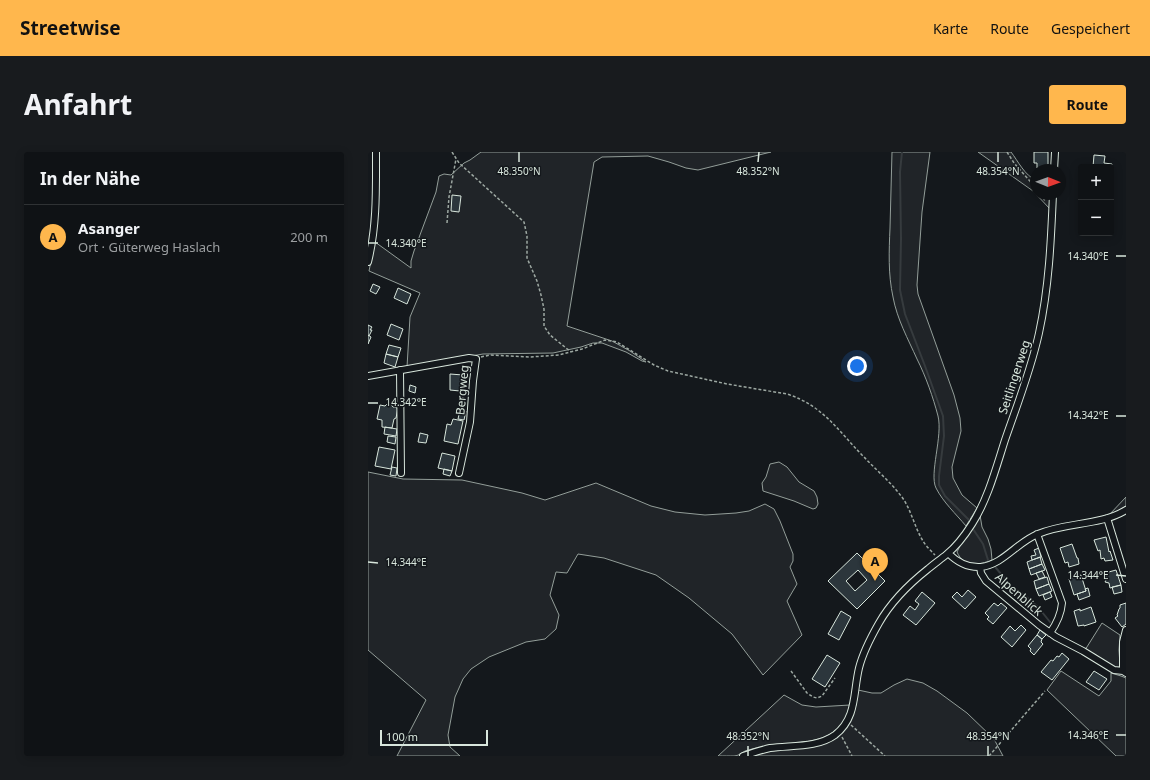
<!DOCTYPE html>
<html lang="de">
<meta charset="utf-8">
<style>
body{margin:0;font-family:"Noto Sans",sans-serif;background:#181b1e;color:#f1f3f6}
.controls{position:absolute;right:12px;top:12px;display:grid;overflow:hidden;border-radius:4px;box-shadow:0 2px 10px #0003}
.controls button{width:36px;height:36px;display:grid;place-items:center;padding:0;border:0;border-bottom:1px solid #2f3234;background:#0f1215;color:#f1f3f6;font:20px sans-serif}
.compass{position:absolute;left:662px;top:12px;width:36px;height:36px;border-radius:50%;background:#0f1215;box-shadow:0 2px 10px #0003;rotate:91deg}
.scale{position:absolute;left:12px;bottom:10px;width:108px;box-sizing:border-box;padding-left:4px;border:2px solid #d8e6dc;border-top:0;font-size:11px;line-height:14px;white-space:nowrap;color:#d8e6dc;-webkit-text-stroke:3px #14181c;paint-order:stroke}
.you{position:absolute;left:489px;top:214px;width:14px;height:14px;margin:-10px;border:3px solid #fff;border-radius:50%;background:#1a73e8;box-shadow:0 0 0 6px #1a73e833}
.badge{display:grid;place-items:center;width:26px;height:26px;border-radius:50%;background:#ffb74d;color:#111;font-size:13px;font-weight:700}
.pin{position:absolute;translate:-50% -33px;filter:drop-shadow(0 1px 2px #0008)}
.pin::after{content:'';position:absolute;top:21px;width:14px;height:12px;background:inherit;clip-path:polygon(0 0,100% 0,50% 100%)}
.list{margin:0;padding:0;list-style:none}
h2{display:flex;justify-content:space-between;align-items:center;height:52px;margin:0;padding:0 16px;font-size:17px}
h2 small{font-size:13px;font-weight:400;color:#9b9ea0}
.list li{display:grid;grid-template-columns:26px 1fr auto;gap:12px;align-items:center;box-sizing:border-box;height:64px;padding:0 16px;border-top:1px solid #2f3234}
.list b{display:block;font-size:15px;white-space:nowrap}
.list p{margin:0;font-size:13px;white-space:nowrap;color:#9b9ea0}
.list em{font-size:13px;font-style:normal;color:#9b9ea0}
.map{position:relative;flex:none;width:758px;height:604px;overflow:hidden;border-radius:4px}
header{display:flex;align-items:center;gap:24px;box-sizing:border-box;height:56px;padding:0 20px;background:#ffb74d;color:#111}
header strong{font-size:19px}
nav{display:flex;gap:22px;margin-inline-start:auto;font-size:14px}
.intro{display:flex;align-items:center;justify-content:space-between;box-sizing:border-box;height:96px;padding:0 24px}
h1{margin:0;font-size:28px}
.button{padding:10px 18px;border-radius:4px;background:#ffb74d;color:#111;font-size:14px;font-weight:700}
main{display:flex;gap:24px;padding:0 24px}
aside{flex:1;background:#0f1215;border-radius:4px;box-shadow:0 2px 10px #0003}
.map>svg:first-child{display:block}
</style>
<header>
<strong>Streetwise</strong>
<nav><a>Karte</a><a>Route</a><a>Gespeichert</a></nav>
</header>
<div class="intro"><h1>Anfahrt</h1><a class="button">Route</a></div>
<main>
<aside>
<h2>In der Nähe<small></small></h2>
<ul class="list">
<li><span class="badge">A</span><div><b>Asanger</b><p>Ort · Güterweg Haslach</p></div><em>200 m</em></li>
</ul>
</aside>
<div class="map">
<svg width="758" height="604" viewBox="0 0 758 604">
<rect width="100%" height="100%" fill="#14181c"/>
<!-- green -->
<path fill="#202428" stroke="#939e99" d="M113 0H403L330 18 318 16 301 10 280 4 234 5 226 10 199 174 244 189 262 199 278 210 274 209 258 200 234 191H225L213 195 185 201 115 202 39 215 42 165 52 141 1 119 7 90 43 116V109L46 99 68 40 71 24 76 22 83 23 96 11 102 8Z
M524 0H562L554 60 549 133 550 142 586 243 592 266 593 279 584 315 585 326 594 343 609 356 598 374C588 362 575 350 568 336 561 322 575 284 570 264 565 245 558 225 549 207 540 187 529 167 525 145 520 122 521 99 522 76 523 51 523 25 524 0Z
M610 0H643C650 9 657 24 668 28V42H683L682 57 665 39Z
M411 310 419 315 431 330 446 339 449 345 450 352 448 356 445 357 426 349 395 339 394 331 398 325 402 312Z
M0 320 35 327 94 328 154 341 177 348 228 331 283 354 307 360 337 363 368 361 381 359 397 352 406 357 412 369 425 402V409L422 415 429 432 419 449 434 483 395 523 364 482 321 446 288 423 236 406 210 402 199 421 188 420 182 443 191 463 188 477 177 487 158 490 121 505 103 517 95 527 87 545 80 583 82 595 92 604H29L58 548 0 498Z
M758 345V354L748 360 741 363Z
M612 363 614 375 620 387 623 397 624 408C611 413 596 416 589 400L592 394Z
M734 471 752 483 751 498 752 514 751 515 745 516 717 498Z
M693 519 731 544 743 529V521L753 524 758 526V604H748L679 538Z
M539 527 555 531 569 539 599 561 626 587 635 604H381L407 598 453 593 464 588 475 580 484 566 488 553 490 538 504 541H513L526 533Z
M416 543 434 553 448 555 482 553C472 597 429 588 395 595 389 596 383 597 377 599 374 601 370 604 366 604 361 604 356 604 350 604Z"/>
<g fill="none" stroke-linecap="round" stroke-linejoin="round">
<!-- stream -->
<path stroke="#363b3e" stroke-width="2" d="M534 0 532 20 533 87 532 138 537 162 557 214 575 264 576 284 571 324V333L577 344 601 368
M605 377 615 392 620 408
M628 416 643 434 655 442 670 455 682 470"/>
</g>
<!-- building -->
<path fill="#2c363c" stroke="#d8e6dc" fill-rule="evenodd" d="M666 0H680V16H669V11H666Z
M726 3 737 4 736 11 744 12 743 16 725 15Z
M84 43 93 44 91 60 83 59Z
M5 132 12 135 8 142 2 139Z
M30 136 43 142 39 152 26 146Z
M23 172 35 177 31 188 19 183Z
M0 173 4 175 2 178H4L1 184 0 183Z
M0 183 3 185 0 192Z
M21 193 33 196 30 205 18 202Z
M18 202 30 205 27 215 16 211Z
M82 222 95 223 94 234H92V239L82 238Z
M42 233 48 235 47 241 41 239Z
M93 245 98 247 95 253 91 251Z
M21 250 25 255 30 256 28 266 26 267 24 276 14 275V268L9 267 12 253 17 254Z
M92 258 98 259 96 268 90 267Z
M85 267 95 269 90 292 76 289 79 272 83 273Z
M17 275 29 277 28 284 16 282Z
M52 281 60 283 58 291 50 290Z
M20 284 28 285 27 292 19 290Z
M11 295 27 298 23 317 7 314Z
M74 301 87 304 84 319 70 316Z
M24 315 29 316 28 324 22 323Z
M76 317 84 319 82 324 75 322Z
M738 385 741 400 742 399 745 408 737 409 736 406 733 407 732 398 730 399 726 388Z
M704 392 709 406H710L711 412 701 415 700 410 697 411 692 396Z
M671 396 673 405 664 408 663 404 668 403 666 398Z
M489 401 517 429 489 457 460 429ZM490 418 499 428 487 439 478 429Z
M672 405 674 412 661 417 659 410Z
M674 412 677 418 663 423 661 417Z
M748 418 753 433 742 436 741 431 737 430 739 426 737 421Z
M674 419 677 425 671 427 668 421Z
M713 423 718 439 706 443 701 427Z
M679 425 681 432 668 437 666 429Z
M681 432 684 439 671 444 668 437Z
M753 433 754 440 746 442 744 435Z
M720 436 722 444 711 448 709 442 718 439 717 437Z
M600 438 608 445 597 457 584 445 589 440 594 445Z
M554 440 567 451 548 473 535 463 542 454 547 458 551 452 547 449Z
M682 440 684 445 677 448 675 443Z
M626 451 630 454 633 451 639 456 625 472 619 467 621 465 617 461Z
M758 451V472L754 475 747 466 750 464 749 463 751 457 752 456V453Z
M723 455 728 470 716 474V473L710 474 706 459 712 457V459Z
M473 459 483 465 471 488 460 482Z
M653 473 658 478 644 495 633 485 642 474 647 479Z
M672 478 678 483 674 487 669 483Z
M669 483 674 487 673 490 675 492 666 503 662 499 663 497 660 494Z
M694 501 701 507 684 528 673 520 683 508 685 509 689 504 691 505Z
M459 503 472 511 457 535 444 527Z
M726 519 739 527 731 538 718 530Z"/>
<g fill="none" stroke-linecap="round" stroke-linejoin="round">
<!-- street casing -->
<g stroke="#d8e6dc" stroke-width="8">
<path id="street" d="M686 18 687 0
M0 110C9 74 8 37 8 0
M32 218 33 321
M0 224 101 206 108 207 105 229 102 270 91 321
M739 366 758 427
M669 382 694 451C693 463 689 471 682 481
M580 401C589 410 600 416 613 415 636 412 649 390 670 382 698 370 732 374 758 358
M612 415 613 421 618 429 671 473 688 485 715 499 746 518 755 519 758 521
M755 519V490L758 478
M375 604C384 601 393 598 402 596 423 593 449 596 467 583 489 566 485 541 491 516 495 500 503 485 511 471 523 450 541 432 560 417 566 412 573 407 579 402 589 394 597 383 604 372 620 347 628 316 637 288 649 253 663 218 671 181 681 135 683 89 685 42"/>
</g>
<!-- path -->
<path stroke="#9da8a2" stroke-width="1.5" stroke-dasharray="3 2" stroke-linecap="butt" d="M84 0 91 11 156 70 159 84V106L169 129 173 143 176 157V174L182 183 203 200
M639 0 646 11 668 36
M672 42 678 50
M79 71 81 45 88 7
M113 205 122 203 162 205 191 203 214 197 237 188 249 190 286 213 300 219 359 232 419 242C456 254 470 279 496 305 509 319 525 332 536 348 544 361 547 376 555 389 558 394 563 399 567 403
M423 519 439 541 445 545 449 546 454 544 467 526
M483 573 517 604
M474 585 484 604
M621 604 677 539"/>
<!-- street -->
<use href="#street" stroke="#14181c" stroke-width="6"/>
</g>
<!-- ticks -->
<path fill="none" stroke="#d8e6dc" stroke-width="1.5" d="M151 10V0M390 10 391 0M630 10V0M0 91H10M748 104H758M0 251H10M748 264H758M0 410 10 411M748 423 758 424M748 583H758M380 604V594M620 604V594"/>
<g text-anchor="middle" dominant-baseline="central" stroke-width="3" stroke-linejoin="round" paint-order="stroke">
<!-- street labels -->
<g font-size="12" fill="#d8e6dc" stroke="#14181c">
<text transform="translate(646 225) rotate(-72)">Seitlingerweg</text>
<text transform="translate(94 238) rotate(-85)">Bergweg</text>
<text transform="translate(651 442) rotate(41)">Alpenblick</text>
</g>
</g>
<g font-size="10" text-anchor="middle" fill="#d8e6dc" stroke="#14181c" stroke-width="3" stroke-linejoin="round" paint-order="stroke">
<text x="151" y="23">48.350°N</text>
<text x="390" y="23">48.352°N</text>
<text x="630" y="23">48.354°N</text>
<text x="38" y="95">14.340°E</text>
<text x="720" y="108">14.340°E</text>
<text x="38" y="254">14.342°E</text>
<text x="720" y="267">14.342°E</text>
<text x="38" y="414">14.344°E</text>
<text x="720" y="427">14.344°E</text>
<text x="720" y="587">14.346°E</text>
<text x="380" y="588">48.352°N</text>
<text x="620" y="588">48.354°N</text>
</g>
</svg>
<div class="controls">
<button>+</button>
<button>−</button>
</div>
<svg class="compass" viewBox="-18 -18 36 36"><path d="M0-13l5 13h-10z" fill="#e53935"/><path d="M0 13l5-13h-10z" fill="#9b9ea0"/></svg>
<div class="scale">100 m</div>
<div class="you"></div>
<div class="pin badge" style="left:507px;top:429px">A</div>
</div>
</main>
